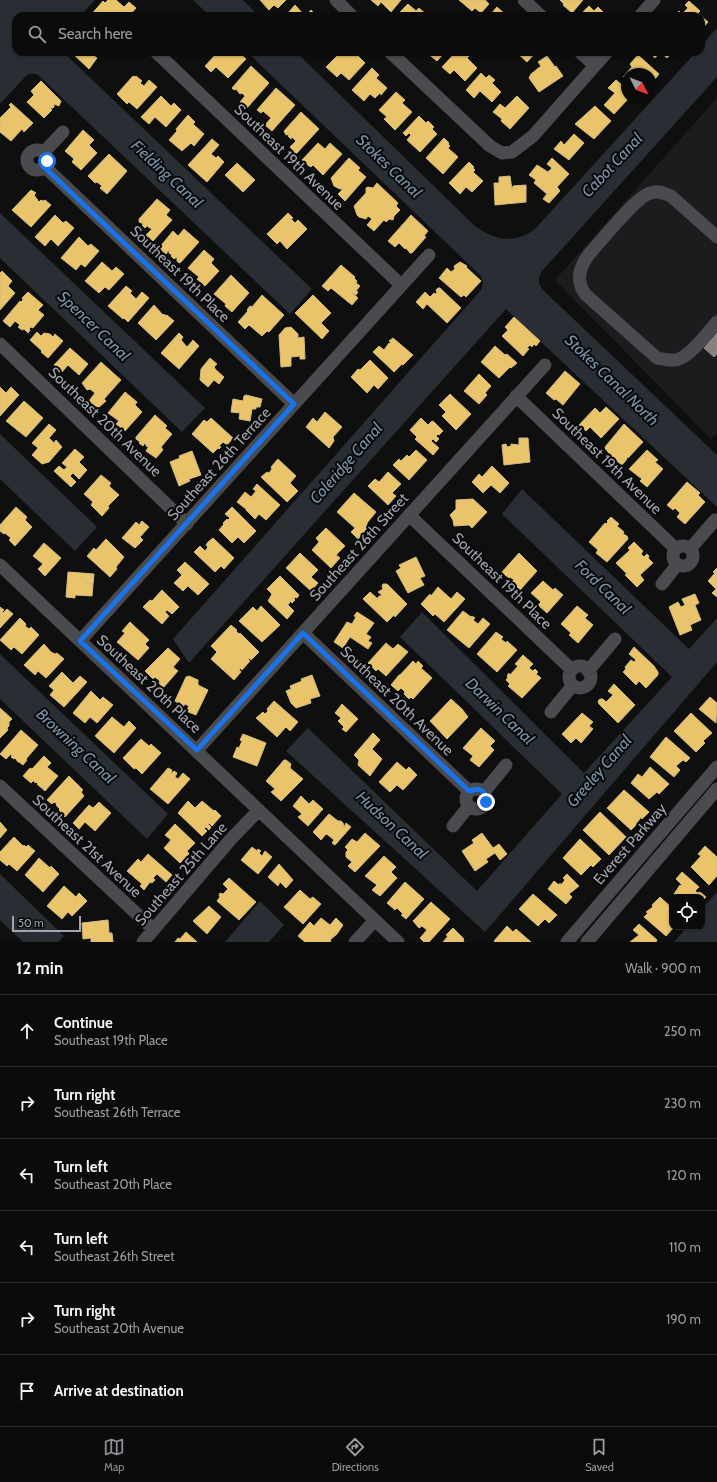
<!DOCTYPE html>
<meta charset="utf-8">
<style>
body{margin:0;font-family:Cabin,sans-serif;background:#141415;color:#f1f3f6}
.controls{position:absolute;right:12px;bottom:12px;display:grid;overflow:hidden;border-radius:8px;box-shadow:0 1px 3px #0004}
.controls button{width:36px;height:36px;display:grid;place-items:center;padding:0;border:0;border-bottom:1px solid #2b2b2d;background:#0b0b0c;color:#f1f3f6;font:20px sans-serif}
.compass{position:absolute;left:621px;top:68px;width:36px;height:36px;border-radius:50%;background:#0b0b0c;box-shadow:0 1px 3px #0004;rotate:132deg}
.scale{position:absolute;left:12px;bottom:10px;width:69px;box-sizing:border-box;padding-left:4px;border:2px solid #a1a6b0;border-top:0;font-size:11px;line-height:14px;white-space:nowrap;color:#a1a6b0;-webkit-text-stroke:3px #0a0a0b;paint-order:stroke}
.stop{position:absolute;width:12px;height:12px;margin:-9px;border:3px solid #1a73e8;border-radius:50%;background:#fff}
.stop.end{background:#1a73e8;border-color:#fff;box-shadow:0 1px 4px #0008}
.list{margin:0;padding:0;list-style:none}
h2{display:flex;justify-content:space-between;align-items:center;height:52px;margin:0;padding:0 16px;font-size:17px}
h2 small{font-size:13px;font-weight:400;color:#9a9b9d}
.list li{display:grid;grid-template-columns:26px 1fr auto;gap:12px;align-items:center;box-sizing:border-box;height:72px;padding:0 16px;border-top:1px solid #2b2b2d}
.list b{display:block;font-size:15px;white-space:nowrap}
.list p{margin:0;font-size:13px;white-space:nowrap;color:#9a9b9d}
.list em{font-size:13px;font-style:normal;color:#9a9b9d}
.icon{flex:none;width:22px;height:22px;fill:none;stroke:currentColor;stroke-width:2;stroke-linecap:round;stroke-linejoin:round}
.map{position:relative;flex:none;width:717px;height:942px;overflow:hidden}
.search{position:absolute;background:#0b0b0c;box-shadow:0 1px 3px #0004;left:12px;right:12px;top:12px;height:44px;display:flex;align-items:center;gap:10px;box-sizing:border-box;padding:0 14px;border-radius:12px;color:#9a9b9d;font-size:15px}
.sheet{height:484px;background:#0b0b0c}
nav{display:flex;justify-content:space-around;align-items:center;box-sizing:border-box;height:56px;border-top:1px solid #2b2b2d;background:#0b0b0c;font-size:11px;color:#9a9b9d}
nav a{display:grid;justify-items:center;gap:2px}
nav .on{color:#8c9099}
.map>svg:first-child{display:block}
</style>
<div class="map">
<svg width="717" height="942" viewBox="0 0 717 942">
<rect width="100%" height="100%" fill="#0f0f10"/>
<!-- built -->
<path fill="#1c1c1e" d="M717 98V433L711 439 555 280Z"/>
<!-- water -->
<path fill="#282e34" d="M0 0H95L80 16H16V52H63L312 289 290 314 37 74H29L25 77 0 104Z
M193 0H243L259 16H210Z
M717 28V77L542 271C538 278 537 283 543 290L717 455V507L506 309 189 663 173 639 481 290 483 283 481 276 247 52H296L476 227C497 241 514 244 535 229L696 52H701V46Z
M0 213 205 408 182 432 0 258Z
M0 434 97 527 75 551 0 479Z
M522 489 689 649 717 618V662L485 932 286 751 308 728 477 891 562 794 400 637 422 612 584 773 672 677 502 514Z
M0 654 168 814 147 839 0 699Z
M0 874 64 936 58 942H23L0 920Z
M717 892V942H674L687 927H702V909Z
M260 901 284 925 269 942H225Z"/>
<!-- homes -->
<path fill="#e9c46a" stroke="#d3bb7f" d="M108 0H116L124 7 129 2 136 8 129 16H126L123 14 121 16H90L103 1 105 3Z
M260 0H286L278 8 274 5 269 10Z
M371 0H401L391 12 381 2 378 6Z
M459 0H485L489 4 481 13 475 8 472 11Z
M560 0H583L572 13 563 5 564 4Z
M689 1 700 11 698 13 701 16H675L679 11 682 14 688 8 685 5Z
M408 4 416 11 419 8 428 16H401L398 14Z
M295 5 305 16 311 10 316 15 315 16H291L288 13Z
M589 6 594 11 598 7 607 16H579Z
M497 7 506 15 505 16H489Z
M701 16 708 22 701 30Z
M71 52H102L100 54 98 52 94 56 97 58 89 69Z
M218 52H238L246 59 228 78 216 67 211 72 205 66Z
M341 52 352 53 355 57 357 55 365 63 349 80 341 73 337 77 326 67Z
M428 52H445L437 61 427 53Z
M456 52H469L471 54 467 58 477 68 465 81 454 70 450 74 442 67Z
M516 52H536L527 62Z
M649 52H673L667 58 660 52 655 58Z
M638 55 659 74 651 84V74H627V81L623 77 632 67 630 64Z
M547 56 555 67 556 66 563 76 539 92 529 78 531 74 541 66 538 62Z
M251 66 269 83 247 108 240 102 245 96 242 93 240 94 236 89 234 90 232 88Z
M372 68 379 75 376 78 387 88 381 95 380 93 375 98 370 94 364 101 352 90Z
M481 73 486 78 489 75 495 80 492 83 501 92 492 102 480 91 474 98 466 90Z
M133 76 135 77 136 76 142 81 140 83 144 86 149 80 157 87 137 109 129 102 127 104 117 94Z
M616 80 627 89V98H629L614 114 604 105 615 93 608 88Z
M41 81 61 101 59 106 54 104V107L53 108H50L52 110 44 118 27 102 34 95 31 91Z
M276 88 295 105 272 131 265 125 271 118 263 111 261 113 257 110Z
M396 92 405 100 402 103 412 112 395 130 384 119 387 117 379 110Z
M161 96 171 106 174 103 181 110 166 127 155 117 149 124 141 117Z
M517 96 529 108 510 129 501 121 502 119 493 112 500 104 505 108Z
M11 103 33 123 24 132 22 129 11 141 0 132V118L11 107 9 105Z
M595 106 611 121 594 139 575 124Z
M301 112 319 129 296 154 290 147 296 141 292 137 291 139 288 136 289 134 286 135 284 131Z
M188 115 195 122 193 124 204 134 194 146 191 143 182 151 169 140 177 131 176 129Z
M419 116 426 123 428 121 434 127 432 129 437 134 420 152 407 140 411 135 409 133 406 136 403 133Z
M83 130 94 140 89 145 97 153 81 170 72 162 74 159 65 151Z
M574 134 584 143 569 160 554 149 561 141 564 145Z
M444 138 449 143 448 144 450 146 448 148 458 157 443 174 426 158Z
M212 139 219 145 211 154 216 158 218 156 224 162 207 182 188 165Z
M318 143 325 149 330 143 342 154 323 175 313 165 311 167 309 166 302 160Z
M109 154 127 171 107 194 100 188 102 186 97 182 95 183 88 176Z
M349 158 360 168 358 170 366 177 345 201 338 194 343 189H340L334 186 331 178Z
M552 158 569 174 557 187 560 191 549 203 543 199 547 194 534 183 536 180 529 175 537 165 548 172 552 168 547 164Z
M469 162 474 167 473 168 475 170 473 172 483 181 472 192 466 187 460 194 449 183Z
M237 163 255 180 243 192 225 175Z
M510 176 512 190 513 186 526 185V202L495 205 494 183H499V177Z
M377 183 398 203 396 206 400 210 394 216 393 220 389 219 386 222 384 220 374 231 367 225 372 219 368 216 366 219 359 217 357 215 354 206 366 193V188L368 187 373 188Z
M31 190 36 193 34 195 39 202 41 200 43 201 45 200 51 205 31 227 12 210Z
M157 199 170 210 166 215 172 220 153 241 146 235 152 229 148 227V225L145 228 142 225 144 224 139 222V219Z
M288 213 293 218 291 219 295 223 298 220 307 229 287 249 280 241 277 244 267 234Z
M55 215 63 223 66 221 74 228 58 246 51 239 45 246 35 237Z
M411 215 428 231 424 236 426 237 412 253H410L406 248 405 249 399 243 395 247 388 241Z
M184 229 199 242 181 262 179 263 177 261V257L174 259 171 256 172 255 169 253V250L166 254 159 248 173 231 178 236Z
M79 237 88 246 91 244 99 251 85 267 81 264 76 270 61 258Z
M204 250 214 259 211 263 219 271 205 286 197 279 199 277 188 268Z
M102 262 112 271 116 267 124 274 109 290 105 287 99 293 85 281Z
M460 262 467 266 466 267 481 281 466 297 464 295 461 297 439 278 447 268 451 272 455 269 454 266Z
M341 265 355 277 354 278 357 281 356 283 360 286 356 291 358 292 356 295 351 292 358 298 352 305 331 288 328 291 322 286Z
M2 271 12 281 8 286 15 293 0 310V273Z
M231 275 249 293 232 312 225 306 226 304 214 294Z
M126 286 132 291 130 293 136 299 142 292 149 298 128 322 124 318 123 319 108 306Z
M438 288H440L461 308 447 323 427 304 423 309 416 302 425 292 430 297 434 293 436 294 437 293 436 290Z
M28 292 43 305 38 310 44 315 33 328 31 327 29 329 30 330 28 333 24 329 22 330 18 327 20 325 15 321 10 327 3 321 20 301 21 302 23 300 22 298Z
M262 295 284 315 269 332 267 331 262 336 249 325 245 329 238 322 248 311 247 310 250 306 252 307Z
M313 295 331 313 321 323 329 331 322 339 295 313Z
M154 305 163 315 164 314 166 316 167 315 174 321 156 340 138 323Z
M514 317 540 341 536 346 534 344 532 347 530 345 527 348 529 349 523 356 502 336 508 330 505 327Z
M291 327 298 334V338L304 337 305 359H300V356L291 357V366L281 367 279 335 285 328Z
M37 332 41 336 44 333 50 334 53 337 55 334 63 341 48 358 41 352 42 351 30 340Z
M179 333 183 337 181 340 187 347 193 340 199 346 179 369 161 353Z
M393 338 413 355 403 365 402 364 394 372 373 352 379 346 384 350 389 343 390 344 391 343 389 341Z
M495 346 505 355 507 354 517 363 511 368 510 367 499 378 481 362Z
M70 348 88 364 79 375 68 365 62 372 54 365Z
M210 358 217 364 214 367 216 370 224 377 219 384 214 380 208 387 200 380 201 369Z
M370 360 388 378 378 389 374 385 367 393 351 377 358 369 360 370Z
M101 362 121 380 104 399 106 401 98 408 89 401 95 393 90 389 87 390 82 383Z
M565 371 580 384 563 405 556 399 554 400 546 393Z
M479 374 491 386 485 393 487 395 479 404 464 391Z
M0 387 6 393 11 387 19 395 0 416Z
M125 392 137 402 135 405 142 412 125 431 116 424 119 421 108 413Z
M450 394 471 414 456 430 442 416 446 412 439 405Z
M246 395 262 399 260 407H256V409H252L250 421 239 419 240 413 231 412 233 399 243 401 244 396Z
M24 401 43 418 26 437 6 421Z
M606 407 619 419 601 438 590 427 586 431 579 425 595 408 600 413Z
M325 412 342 427 333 437 334 441 329 448 306 427 313 418 317 422Z
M155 415 167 426 165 428 172 434 161 447 163 450 156 458 146 451 149 446 147 447 145 443 143 446 139 443 140 442 136 439V437Z
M211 418 233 438 227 445 223 442 219 446 221 447 219 449 218 448 213 453 192 434 204 420 207 422Z
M421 418 428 425 432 421 434 422 443 431 439 435 438 434 436 436 439 439 436 442 433 439 431 441 439 448 433 455 415 439 417 437 410 430Z
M49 424 56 430 49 438 54 443 56 440 62 447 49 462 42 464 32 455 38 448 32 443Z
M624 424 643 442 628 458 627 457 626 458 627 459 622 465 609 455 610 454 607 451 609 449 606 450 605 447Z
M519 438H528L530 462 504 465 502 445 506 444 507 447 511 446V444L519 445Z
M75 449 84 457 79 462 87 470 79 479 73 473 70 476 76 482 71 487 54 471 59 466 64 470 67 467 62 463Z
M416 450 427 460 409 480 393 465 399 459 401 461 407 455 409 457Z
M647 450 658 460 655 462 663 469 647 487 640 481 642 479 629 469Z
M192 451 201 475 189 479 190 481 179 486 170 462 180 458 179 456Z
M278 459 296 476 290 483 298 491 287 502 261 477 267 472 269 473 272 469 271 467Z
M492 466 509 483 500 493 491 485 483 493 472 482 479 474 482 477Z
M388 472 401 484 392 493 396 496 388 505 368 486 375 479 379 482Z
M101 475 111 483 109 486 119 495 108 506 109 508 102 516 91 505 93 502 84 494Z
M687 482 700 493 698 495 705 502 685 524 677 517 680 513 675 508 673 510 667 505Z
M257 484 280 505 266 520 259 514 255 519 246 510V509L237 502 245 492 251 497 256 491 253 489Z
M354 493 376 512 367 523V524L366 526 368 528 358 539 351 532 355 528 337 512Z
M473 499 487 512 472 528 469 525 454 526 453 520 450 515 456 509V500Z
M16 507 27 517 25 520 32 527 15 546 9 540 11 538 5 533 4 534 0 531V525Z
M232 507 256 531 244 543 238 537 232 543 219 530 224 524 223 523 227 519 228 520 230 518 225 514Z
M611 517 619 524 617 526 624 532 623 534 627 536 628 539 607 562 596 553 598 550 589 542 605 523 606 524 608 522 607 521Z
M142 521 149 527 140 537 143 540 135 548 122 538 136 522 139 525Z
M326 528 345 546 336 555 340 558 331 568 312 550 319 542 316 538Z
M213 538 234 558 224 569 221 566 215 572 194 552 200 546 205 551 208 547 206 545 208 542Z
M106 539 124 557 116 567 117 569 110 577 87 556 94 548 96 550Z
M634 542 643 551 641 554 644 557 647 554 649 556 648 558 653 563 640 575 644 580 637 587 625 575 627 574 616 563 630 550 628 548Z
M44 543 61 558 45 576 38 569 43 564 33 556Z
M300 553 318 570 311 577 318 583 311 591 286 568Z
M519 553 537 571 520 590 512 582 514 580 510 577 509 578 507 576H506L502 572Z
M416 557 425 576 420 578 424 585 408 593 396 571 401 568 399 565Z
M185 562 209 584 198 595 188 586 183 591 174 583 182 575 177 570Z
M717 568V597L712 593 716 589 708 581 715 573 713 572Z
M68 572 94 574 93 584 86 583 93 584 92 596 75 595V598L66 597Z
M280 576 299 595 297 598 295 597 294 599 295 600 292 603 290 601 289 604H287L294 611 287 619 268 601 272 594 267 589Z
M543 581 553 590 555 588 563 595 547 613 538 605 541 602 531 593Z
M383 584H387L407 604 395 617 394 615 387 622 363 599 370 592 378 599V597L382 595 378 592 383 589 382 586Z
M438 587 451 599 457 592 465 599 444 622 435 614 433 616 421 604 430 594 431 596Z
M162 590 179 607 172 614 167 610 165 612 169 616 162 624 143 607 150 600 152 601Z
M695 594 699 603 695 605 701 620 690 625 692 630 680 635 669 607 678 602 681 607 685 605 682 599Z
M261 606 280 625 262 642 239 621 253 607 257 611Z
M577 606 588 615 585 618 593 625 578 643 569 635 571 633 561 624Z
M0 607 4 610 2 612 3 613 7 609 13 614 0 628Z
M463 611 471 617 472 616 475 618 473 620 478 624 483 618 490 624 469 648 447 630Z
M357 612 374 623 366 634 371 637 368 641 372 643 368 649 350 637 343 648 334 642 347 622 352 624 356 617 354 616Z
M20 618 26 624 25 626 29 629 31 627 39 635 22 654 14 647 11 650 0 640Z
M130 622 149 640 145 644 149 648 138 660 117 642 125 633 122 631Z
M231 625 237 630 236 631 239 634 240 633 259 652 251 660 249 658 248 659 250 661 242 670 240 668 239 669 241 672 234 680 211 659 217 652 211 646Z
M496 632 503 637 501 639 506 643 507 641 517 650 497 672 477 654Z
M386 643 393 649 398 644 408 652 386 676 378 669 376 671 368 663Z
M44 644 51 652 55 654 57 653 64 659 46 678 38 671 35 675 24 665Z
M634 647 654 666 658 672V675L646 688 639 681 636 685 623 672 626 669 625 667 631 660 634 662 636 660 629 654Z
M168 648 180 659 173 667 178 671 163 688 159 683 160 681 155 677 153 679 145 671Z
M523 655 533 664 529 668 533 671 535 669 538 672 536 674 541 678 522 698 508 686 510 684 506 680 508 677 507 676 509 673 510 675 518 666 515 664Z
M413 661 416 664 418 661 423 666 421 668 432 678 413 699 411 697 409 699 404 694 405 692 401 688 398 691 391 685 399 675H400Z
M62 672 73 683 80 676 87 682 64 707 50 695 54 690 49 686Z
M312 675 320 696 310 699 311 703 296 708 291 703 286 691 291 689 290 686 302 681 301 679Z
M189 676 198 680V685L208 690 196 715 186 711 189 706 185 704 183 707 175 701 186 677Z
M614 684 635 705 618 723 599 704 598 701 600 699H603L606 702 613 695 608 691Z
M91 691 100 700 103 697 113 705 97 723 90 717 85 723 73 713Z
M710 697 717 703 716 723 699 709Z
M451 699 462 709 468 717 447 739 430 721Z
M274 701 298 722 290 731 286 727 277 737 256 718 263 712 265 714 268 711 267 709Z
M342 704 358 719 346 732 342 729 344 727 338 721 341 718 335 713Z
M0 708 12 719 9 722V726L7 728 8 730 0 738Z
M582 713 593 722 589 726 593 729 581 743 576 738 571 743 562 734Z
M691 713 712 733 703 741 705 743 696 752 674 731Z
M112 717 124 727 129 721 136 728 114 753 95 736Z
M481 728 495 741 490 746 494 750 479 767 470 760 473 756 463 748Z
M21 730 38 745 26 759 27 760 23 765 19 762H18L15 758 14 759 11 757 12 755 11 754 6 759 0 754Z
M373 733 380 740 372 749 382 759 370 776 358 765 359 760 354 755Z
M243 734 266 743 257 766 233 757 237 747 239 748 242 741 240 740Z
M666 737 690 758 686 762 683 760 676 766 680 770 674 777 650 757Z
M141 739 149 746 151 744 161 753 142 774 136 768 134 769 123 758Z
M44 756 51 763 47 767 58 776 45 791 37 784 38 783 34 782V780L31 783 23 776 30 768 32 769Z
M284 760H286L291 764 290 768 303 779 281 801 271 792 275 789 266 781Z
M397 762 406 770 409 767 417 775 403 790 397 785 390 792 379 782Z
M650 767 669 784 659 794 657 792 649 799 631 783 638 774 642 777Z
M168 768 172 770 171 774 174 771 177 773 175 777 178 779 183 773 190 779 168 804 150 789Z
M69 776 83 790 81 792 84 796 65 817 59 810 60 809 56 805 57 804 54 802 52 804 47 800Z
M624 790 649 812 642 819 641 817 635 826 631 830 607 808Z
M301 796 309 804 313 800 323 809 308 826 298 817 302 814 293 806Z
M188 801 195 808 202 801 214 811 215 810 221 816 212 826 209 823 208 824 211 827 209 830 206 827 204 828 207 831 202 836 178 813Z
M99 802 111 813 95 831 85 822 79 829 73 823 89 805 93 808Z
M600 812 626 837 609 855 583 830Z
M329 814 338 821H341L343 823 344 827 346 823 351 827 335 845 332 843 334 840 328 835 326 834 321 840 313 832Z
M0 822 7 830 0 838Z
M175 824 195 843 187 851 189 854 180 863 164 848 171 840 165 835Z
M365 833 380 846 355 872 348 866 352 862 346 857V852L348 850 345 847 352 839 357 842Z
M482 833 493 848 499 844 507 854 500 860 495 853 486 859 488 862 475 871 462 851 474 843 472 840Z
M14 837 23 846 24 845 26 847 28 845 35 851 17 871 9 864 7 866 0 860V852Z
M580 839 601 859 593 867 591 865 581 875 563 858Z
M705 846 717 857V876L709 885 691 867 701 856 698 854Z
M252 847 257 851 258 849 261 851 259 853 262 856 265 851 272 857 258 874 241 860Z
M148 854 172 875 166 882 157 874 153 878 155 880 152 883 150 882 144 890 140 886 142 884 127 871 138 859 141 862Z
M384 856 396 867 391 872 397 878 380 896 372 890 377 885 365 876Z
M39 858 50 868 51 866 59 874 43 892 25 875Z
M279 864 293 880 286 888 280 882 278 886 268 877Z
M682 872 699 887 695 891 698 893 700 892 706 897 702 901V897H677L674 894 680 885 681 886 682 885 676 879Z
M567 874 579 886 569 894 572 897 566 904 548 889 554 881 559 885 560 883 561 885 565 880 563 878Z
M229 878 256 902 239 920 217 901 220 897 219 895 220 893 223 894 228 889 223 884Z
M405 882 424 899 406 919 401 915 403 914 397 908 395 910 387 903Z
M64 886 76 897 79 893 87 901 72 916 68 912 62 919 47 906Z
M300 890 310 899 313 897 321 904 303 924 284 907Z
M533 894 557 915 549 923 545 919 538 926 519 909Z
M660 897 672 908V927H674L666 936 644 917 648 913 646 912 653 907 652 905Z
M431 902 450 919 429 942H424L420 938 427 930 422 926 419 928 413 921Z
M209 906 221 917 207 934 193 921Z
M321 918 330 925 336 918 343 925 337 934 330 940 331 942H305L298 936 310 922 314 926Z
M108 920 109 933H112L113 942H91V938L83 939 82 923Z
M639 924 657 940 656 942H630L639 935 633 930Z
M507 926 513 932 516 929 531 942H495L494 941Z
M453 928 464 939 463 940 464 942H443L448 936 446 935Z
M186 932 197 942H175L178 938 180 939Z"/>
<!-- industry -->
<path fill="#8a817c" stroke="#918c8c" d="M717 333V354L714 357 704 348Z"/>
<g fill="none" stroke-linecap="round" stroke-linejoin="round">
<!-- minor -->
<path stroke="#4a4b4e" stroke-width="13" d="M336 0 352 16
M524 0 541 16
M640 16 654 0
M156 52 401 285
M390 52 490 146 502 153 512 152 533 136 607 52
M580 52 594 65
M27 160a10 10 0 1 1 20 0a10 10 0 1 1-20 0Z
M44 152 63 132
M45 167 294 404
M717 237 671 196C664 193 657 190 650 193 636 197 602 240 590 253 580 266 575 279 585 294L657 358C664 359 672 362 679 359 692 354 707 333 717 322
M0 344 187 524
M516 396 676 549
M409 515 572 670
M673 556a10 10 0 1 1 20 0a10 10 0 1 1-20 0Z
M690 549 715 520
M0 565 398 942
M662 584 677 565
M303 633 469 791
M80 641 429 255
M569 677a11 11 0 1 1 22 0a11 11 0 1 1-22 0Z
M588 671 615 639
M551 712 573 685
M197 750 545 365
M0 786 153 929
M466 799a10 10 0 1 1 20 0a10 10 0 1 1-20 0Z
M484 792 506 765
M453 826 469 806
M143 942 231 839 259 810
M355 942 375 920
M567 942 717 767
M587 942 717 789"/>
</g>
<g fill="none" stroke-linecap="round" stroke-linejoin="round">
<!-- route -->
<path stroke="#1a73e8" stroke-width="5" d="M47 161 44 167 294 404 80 641 197 750 303 633 469 791 478 789C484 791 487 795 486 802"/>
</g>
<g text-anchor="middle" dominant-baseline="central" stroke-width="4" stroke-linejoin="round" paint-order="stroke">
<!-- street labels -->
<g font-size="15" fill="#a1a6b0" stroke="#0a0a0b">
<text transform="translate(289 157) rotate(44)">Southeast 19th Avenue</text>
<text transform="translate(180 274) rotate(44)">Southeast 19th Place</text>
<text transform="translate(105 422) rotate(44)">Southeast 20th Avenue</text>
<text transform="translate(607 461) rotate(44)">Southeast 19th Avenue</text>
<text transform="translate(219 464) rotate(-48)">Southeast 26th Terrace</text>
<text transform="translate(359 547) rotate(-48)">Southeast 26th Street</text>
<text transform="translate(502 581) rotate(44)">Southeast 19th Place</text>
<text transform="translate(149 684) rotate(43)">Southeast 20th Place</text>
<text transform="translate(397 701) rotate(44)">Southeast 20th Avenue</text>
<text transform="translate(630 844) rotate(-49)">Everest Parkway</text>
<text transform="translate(87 846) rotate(43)">Southeast 21st Avenue</text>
<text transform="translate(181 874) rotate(-49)">Southeast 25th Lane</text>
</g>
<!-- water labels -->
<g font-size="16" font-style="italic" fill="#7a93aa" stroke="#0a0a0b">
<text transform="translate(612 165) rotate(-47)">Cabot Canal</text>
<text transform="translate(389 166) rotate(44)">Stokes Canal</text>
<text transform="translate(167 174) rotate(43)">Fielding Canal</text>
<text transform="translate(94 326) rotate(44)">Spencer Canal</text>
<text transform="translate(612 380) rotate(44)">Stokes Canal North</text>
<text transform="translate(346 463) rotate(-49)">Coleridge Canal</text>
<text transform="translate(603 587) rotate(44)">Ford Canal</text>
<text transform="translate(500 711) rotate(44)">Darwin Canal</text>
<text transform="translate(76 746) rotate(43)">Browning Canal</text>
<text transform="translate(599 771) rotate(-49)">Greeley Canal</text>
<text transform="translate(392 825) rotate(43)">Hudson Canal</text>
</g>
</g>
</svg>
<div class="controls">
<button><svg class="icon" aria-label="locate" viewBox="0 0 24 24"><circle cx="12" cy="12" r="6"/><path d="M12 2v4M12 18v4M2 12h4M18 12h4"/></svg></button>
</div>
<svg class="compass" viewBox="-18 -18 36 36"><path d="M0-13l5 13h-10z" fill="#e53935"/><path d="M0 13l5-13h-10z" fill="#9a9b9d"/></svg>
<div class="scale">50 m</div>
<div class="stop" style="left:47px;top:161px"></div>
<div class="stop end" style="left:486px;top:802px"></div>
<div class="search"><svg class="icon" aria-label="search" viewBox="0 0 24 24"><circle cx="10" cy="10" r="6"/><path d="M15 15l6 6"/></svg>Search here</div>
</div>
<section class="sheet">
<h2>12 min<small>Walk · 900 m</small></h2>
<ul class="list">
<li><svg class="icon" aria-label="ahead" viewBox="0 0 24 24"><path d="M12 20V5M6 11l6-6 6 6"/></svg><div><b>Continue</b><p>Southeast 19th Place</p></div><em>250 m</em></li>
<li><svg class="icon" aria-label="right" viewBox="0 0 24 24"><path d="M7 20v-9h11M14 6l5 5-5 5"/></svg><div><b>Turn right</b><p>Southeast 26th Terrace</p></div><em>230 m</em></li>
<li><svg class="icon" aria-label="left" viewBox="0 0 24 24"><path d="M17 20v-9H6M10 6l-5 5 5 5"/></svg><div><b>Turn left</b><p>Southeast 20th Place</p></div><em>120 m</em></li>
<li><svg class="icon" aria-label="left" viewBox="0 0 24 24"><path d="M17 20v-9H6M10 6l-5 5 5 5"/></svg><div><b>Turn left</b><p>Southeast 26th Street</p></div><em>110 m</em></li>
<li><svg class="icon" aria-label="right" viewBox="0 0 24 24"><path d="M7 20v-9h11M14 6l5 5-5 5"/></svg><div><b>Turn right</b><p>Southeast 20th Avenue</p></div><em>190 m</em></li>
<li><svg class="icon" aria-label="arrive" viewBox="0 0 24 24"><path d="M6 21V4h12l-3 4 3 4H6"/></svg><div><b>Arrive at destination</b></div></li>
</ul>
</section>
<nav>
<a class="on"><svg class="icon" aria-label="map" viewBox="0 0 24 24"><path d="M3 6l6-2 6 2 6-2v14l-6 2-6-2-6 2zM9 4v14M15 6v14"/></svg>Map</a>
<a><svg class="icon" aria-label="directions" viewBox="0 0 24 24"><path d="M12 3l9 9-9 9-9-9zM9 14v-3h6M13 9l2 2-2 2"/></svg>Directions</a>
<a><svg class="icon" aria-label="saved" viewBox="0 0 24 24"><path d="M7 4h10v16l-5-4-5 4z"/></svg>Saved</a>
</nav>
